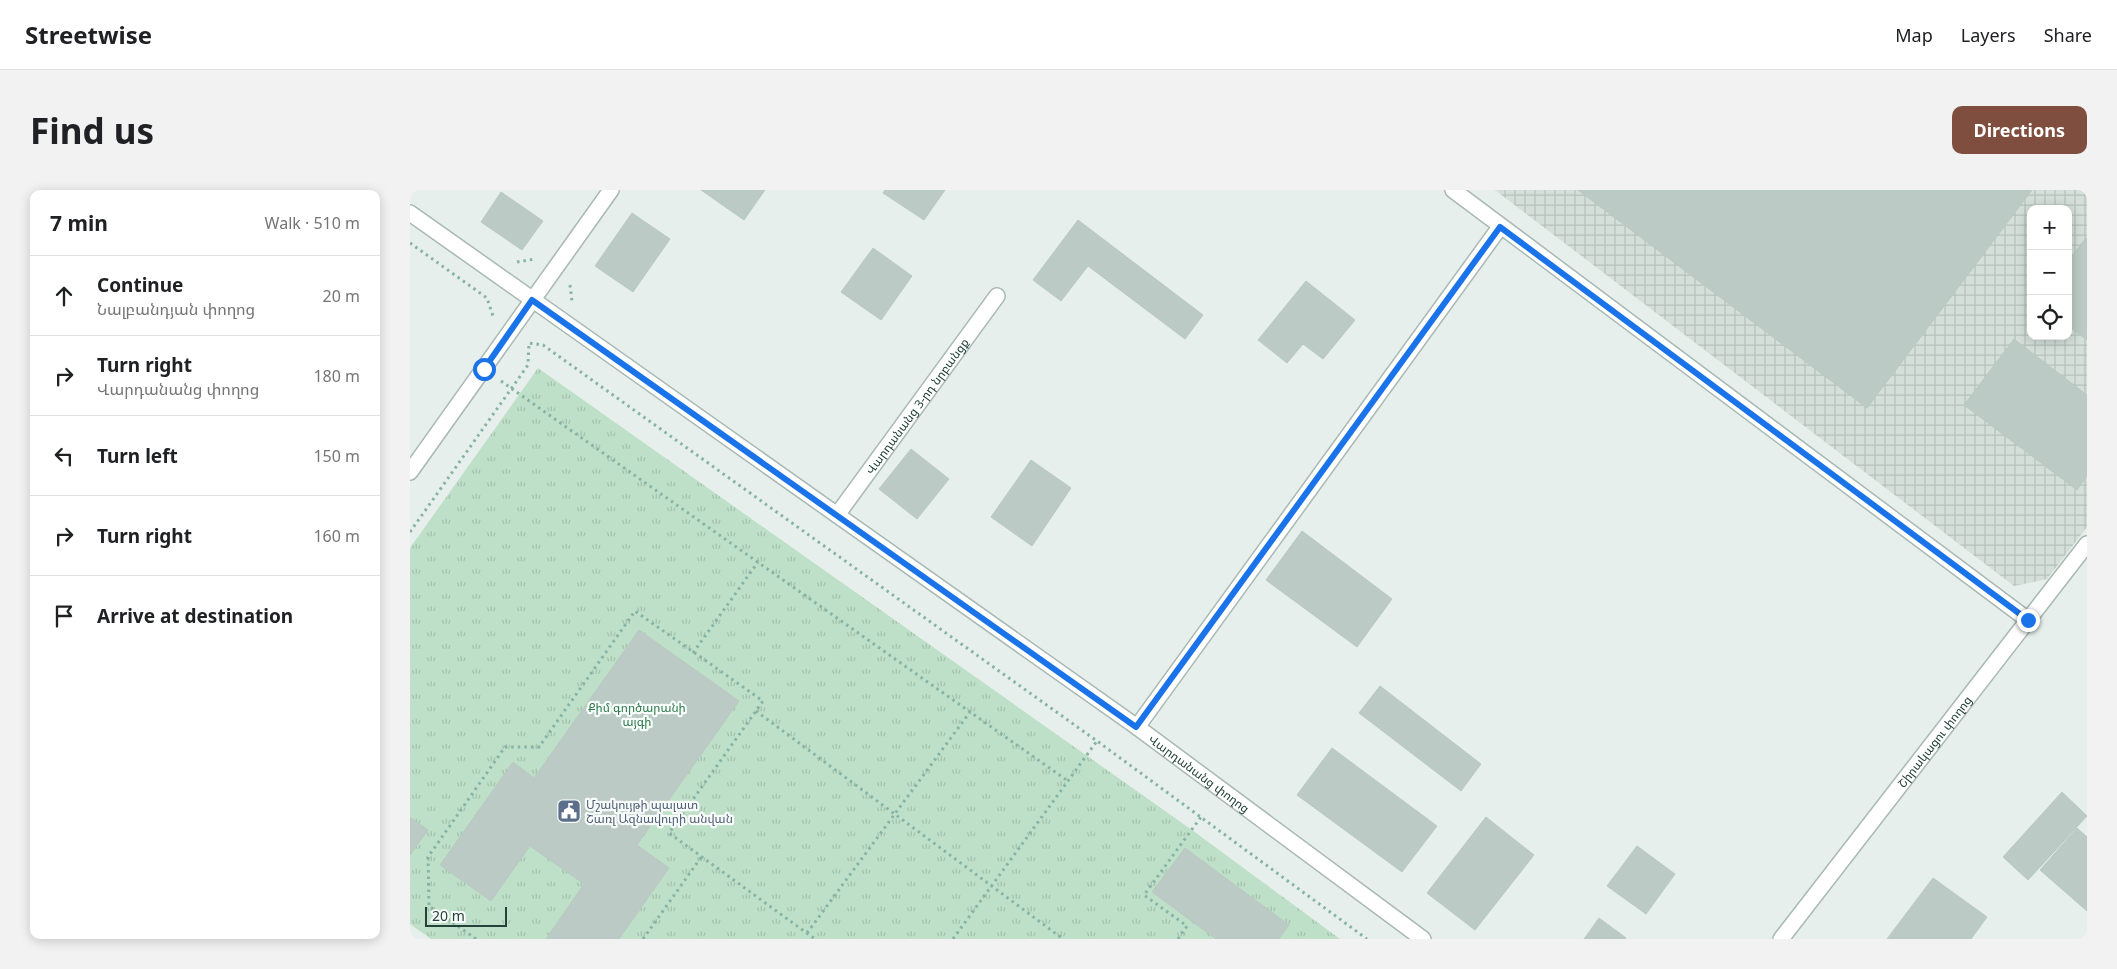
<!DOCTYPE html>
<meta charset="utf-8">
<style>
body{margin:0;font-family:"Noto Sans","Noto Sans Armenian",sans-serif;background:#f2f2f2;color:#202124}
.controls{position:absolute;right:15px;top:15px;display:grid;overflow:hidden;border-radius:10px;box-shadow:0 2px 12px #0003}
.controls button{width:45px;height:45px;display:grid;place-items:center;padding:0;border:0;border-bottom:1px solid #e0e0e0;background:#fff;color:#202124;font:25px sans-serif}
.scale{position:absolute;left:15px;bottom:12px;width:82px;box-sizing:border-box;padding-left:5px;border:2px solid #24423a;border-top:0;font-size:14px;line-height:18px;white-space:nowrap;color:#24423a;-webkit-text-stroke:4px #f7fbf9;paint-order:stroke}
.stop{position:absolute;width:15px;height:15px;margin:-11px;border:4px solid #1a73e8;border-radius:50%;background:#fff}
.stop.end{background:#1a73e8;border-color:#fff;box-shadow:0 1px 5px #0008}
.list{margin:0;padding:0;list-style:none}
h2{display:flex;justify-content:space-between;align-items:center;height:65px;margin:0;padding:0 20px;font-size:21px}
h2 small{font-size:16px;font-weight:400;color:#757577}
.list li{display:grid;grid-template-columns:32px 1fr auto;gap:15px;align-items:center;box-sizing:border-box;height:80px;padding:0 20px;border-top:1px solid #e0e0e0}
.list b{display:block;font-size:19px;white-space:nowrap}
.list p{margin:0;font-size:16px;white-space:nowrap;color:#757577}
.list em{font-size:16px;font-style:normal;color:#757577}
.icon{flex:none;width:28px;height:28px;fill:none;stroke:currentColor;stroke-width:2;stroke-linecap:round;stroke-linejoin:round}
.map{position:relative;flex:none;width:1677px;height:749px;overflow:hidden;border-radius:10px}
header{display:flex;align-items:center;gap:30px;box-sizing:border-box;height:70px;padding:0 25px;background:#fff;border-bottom:1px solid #e0e0e0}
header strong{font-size:24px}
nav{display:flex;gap:28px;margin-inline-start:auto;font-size:18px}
.intro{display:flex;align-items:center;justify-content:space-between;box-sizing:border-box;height:120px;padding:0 30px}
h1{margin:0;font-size:35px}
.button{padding:12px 22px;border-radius:10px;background:#7f4e3f;color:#fff;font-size:18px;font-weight:700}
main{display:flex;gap:30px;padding:0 30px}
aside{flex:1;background:#fff;border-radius:10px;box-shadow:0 2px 12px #0003}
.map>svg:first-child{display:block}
</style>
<header>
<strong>Streetwise</strong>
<nav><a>Map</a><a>Layers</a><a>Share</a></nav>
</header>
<div class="intro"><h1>Find us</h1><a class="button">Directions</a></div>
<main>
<aside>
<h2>7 min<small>Walk · 510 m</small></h2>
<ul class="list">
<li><svg class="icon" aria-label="ahead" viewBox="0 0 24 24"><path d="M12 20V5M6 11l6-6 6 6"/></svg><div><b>Continue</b><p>Նալբանդյան փողոց</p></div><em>20 m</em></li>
<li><svg class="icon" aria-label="right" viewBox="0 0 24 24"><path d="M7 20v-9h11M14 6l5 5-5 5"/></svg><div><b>Turn right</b><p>Վարդանանց փողոց</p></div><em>180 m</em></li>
<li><svg class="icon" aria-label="left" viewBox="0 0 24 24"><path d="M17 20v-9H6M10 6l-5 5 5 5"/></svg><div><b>Turn left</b></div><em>150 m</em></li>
<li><svg class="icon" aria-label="right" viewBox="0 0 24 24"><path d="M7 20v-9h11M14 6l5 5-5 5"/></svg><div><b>Turn right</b></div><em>160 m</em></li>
<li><svg class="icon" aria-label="arrive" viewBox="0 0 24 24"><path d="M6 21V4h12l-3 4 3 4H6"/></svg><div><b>Arrive at destination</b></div></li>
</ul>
</aside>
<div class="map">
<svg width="1677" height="749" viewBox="0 0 1677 749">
<defs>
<pattern id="industrial-grid" width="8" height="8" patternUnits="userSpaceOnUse" patternTransform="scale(1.25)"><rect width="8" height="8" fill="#d4dfda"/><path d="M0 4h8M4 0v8" fill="none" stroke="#b6c1bc"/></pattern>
<pattern id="grass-tufts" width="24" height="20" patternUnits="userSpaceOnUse" patternTransform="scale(1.25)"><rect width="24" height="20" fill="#bfe0c8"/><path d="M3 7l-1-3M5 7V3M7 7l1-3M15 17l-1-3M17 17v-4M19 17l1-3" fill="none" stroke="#a4c1ad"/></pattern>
</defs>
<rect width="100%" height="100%" fill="#e6efeb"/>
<!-- industrial -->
<path fill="url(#industrial-grid)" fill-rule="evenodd" d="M1085 0H1677V337L1637 389 1604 396ZM1621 19H1658V146H1621Z"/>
<!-- grass -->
<path fill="url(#grass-tufts)" d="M128 178 782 640 930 749H21L0 734V358Z"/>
<!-- building -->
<path fill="#bbcac4" stroke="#b8c9c2" d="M291 0H355L334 30Z
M475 0H535L514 30 473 3Z
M1168 0H1622L1457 218Z
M91 2 133 31 112 60 71 32Z
M222 23 260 49 223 102 185 76Z
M668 30 793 125 775 149 678 76 651 111 623 90Z
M1676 48 1677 49V150L1658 136V71Z
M463 58 502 86 471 130 431 102Z
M896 91 945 130 913 169 893 154 877 173 848 150Z
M1604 149 1677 205V286L1667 300 1554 215Z
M501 259 539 289 507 329 469 299Z
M621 270 661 298 622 356 581 327Z
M892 341 982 409 947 457 856 390Z
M229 440 329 511 227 655 259 678 209 749H136L174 694 120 656 81 711 30 675 103 572 124 588Z
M970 496 1071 574 1051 601 949 523Z
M922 558 1027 636 992 682 887 605Z
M1652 602 1677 626 1618 690 1593 667Z
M1076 627 1124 665 1065 740 1017 703Z
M1 628 18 640 0 665V630Z
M1667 638 1677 647V721L1630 680Z
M1227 656 1265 684 1236 724 1197 696Z
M775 658 879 735 869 749H806L742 702Z
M1523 688 1577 727 1561 749H1477Z
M1189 728 1216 748 1215 749H1174Z"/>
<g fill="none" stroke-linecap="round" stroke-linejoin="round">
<!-- minor casing -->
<g stroke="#a8b8b2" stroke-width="18">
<g id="minor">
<path d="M1043 0 1618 430"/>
<path id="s1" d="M0 23 727 537 1013 749"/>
<path d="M0 282 201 0"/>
<path id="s2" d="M427 325 587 106"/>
<path d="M727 537 1090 37"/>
<path id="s3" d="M1371 749 1677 354"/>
</g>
</g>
<!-- path -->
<path stroke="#86b3a5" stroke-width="3" stroke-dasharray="2.5 4" stroke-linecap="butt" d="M0 53 77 108 84 129
M107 72 125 69
M160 95 162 111
M91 191 658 591
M0 342 118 175 119 153 133 155 687 551 957 749
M283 463 348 372
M346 521 653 749
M397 743 560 522
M0 746 4 749
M66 749 19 716 18 667 95 557H129L225 421 353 511 259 643 405 749
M233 749 292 666
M543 749 687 551
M768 749 777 736 734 705 791 627"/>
<!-- minor -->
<use href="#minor" stroke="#fff" stroke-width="15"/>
</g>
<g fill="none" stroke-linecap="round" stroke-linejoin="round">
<!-- route -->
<path stroke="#1a73e8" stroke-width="6" d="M74 179 122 110 726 537 1090 37 1618 430"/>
</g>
<!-- icons -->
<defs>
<g id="civic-square" transform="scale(1.25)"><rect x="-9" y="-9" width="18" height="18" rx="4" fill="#5c6f8a" stroke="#f7fbf9"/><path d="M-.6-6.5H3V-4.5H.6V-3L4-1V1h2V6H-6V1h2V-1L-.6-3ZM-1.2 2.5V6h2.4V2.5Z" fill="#fff"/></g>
</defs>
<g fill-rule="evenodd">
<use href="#civic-square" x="159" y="621"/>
</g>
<g text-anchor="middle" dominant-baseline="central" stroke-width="4.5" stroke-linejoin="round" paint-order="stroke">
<!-- street labels -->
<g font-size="12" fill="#24423a" stroke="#f7fbf9">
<text stroke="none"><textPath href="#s2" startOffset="135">Վարդանանց 3-րդ նրբանցք</textPath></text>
<text stroke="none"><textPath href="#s3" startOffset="250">Շիրակացու փողոց</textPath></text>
<text stroke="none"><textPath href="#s1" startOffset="968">Վարդանանց փողոց</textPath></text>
</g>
<!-- park labels -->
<g font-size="12" fill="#2d7a4b" stroke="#f7fbf9">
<text x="227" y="517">Քիմ գործարանի<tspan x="227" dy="14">այգի</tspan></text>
</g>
<!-- service labels -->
<g font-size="12" fill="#4e5e75" stroke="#f7fbf9" text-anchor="start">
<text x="176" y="614">Մշակույթի պալատ<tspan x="176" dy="14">Շառլ Ազնավուրի անվան</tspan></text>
</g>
</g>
</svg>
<div class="controls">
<button>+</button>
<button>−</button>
<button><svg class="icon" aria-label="locate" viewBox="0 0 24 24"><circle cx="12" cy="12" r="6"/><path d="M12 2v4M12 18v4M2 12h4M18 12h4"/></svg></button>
</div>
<div class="scale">20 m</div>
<div class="stop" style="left:74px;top:179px"></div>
<div class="stop end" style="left:1618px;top:430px"></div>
</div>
</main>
